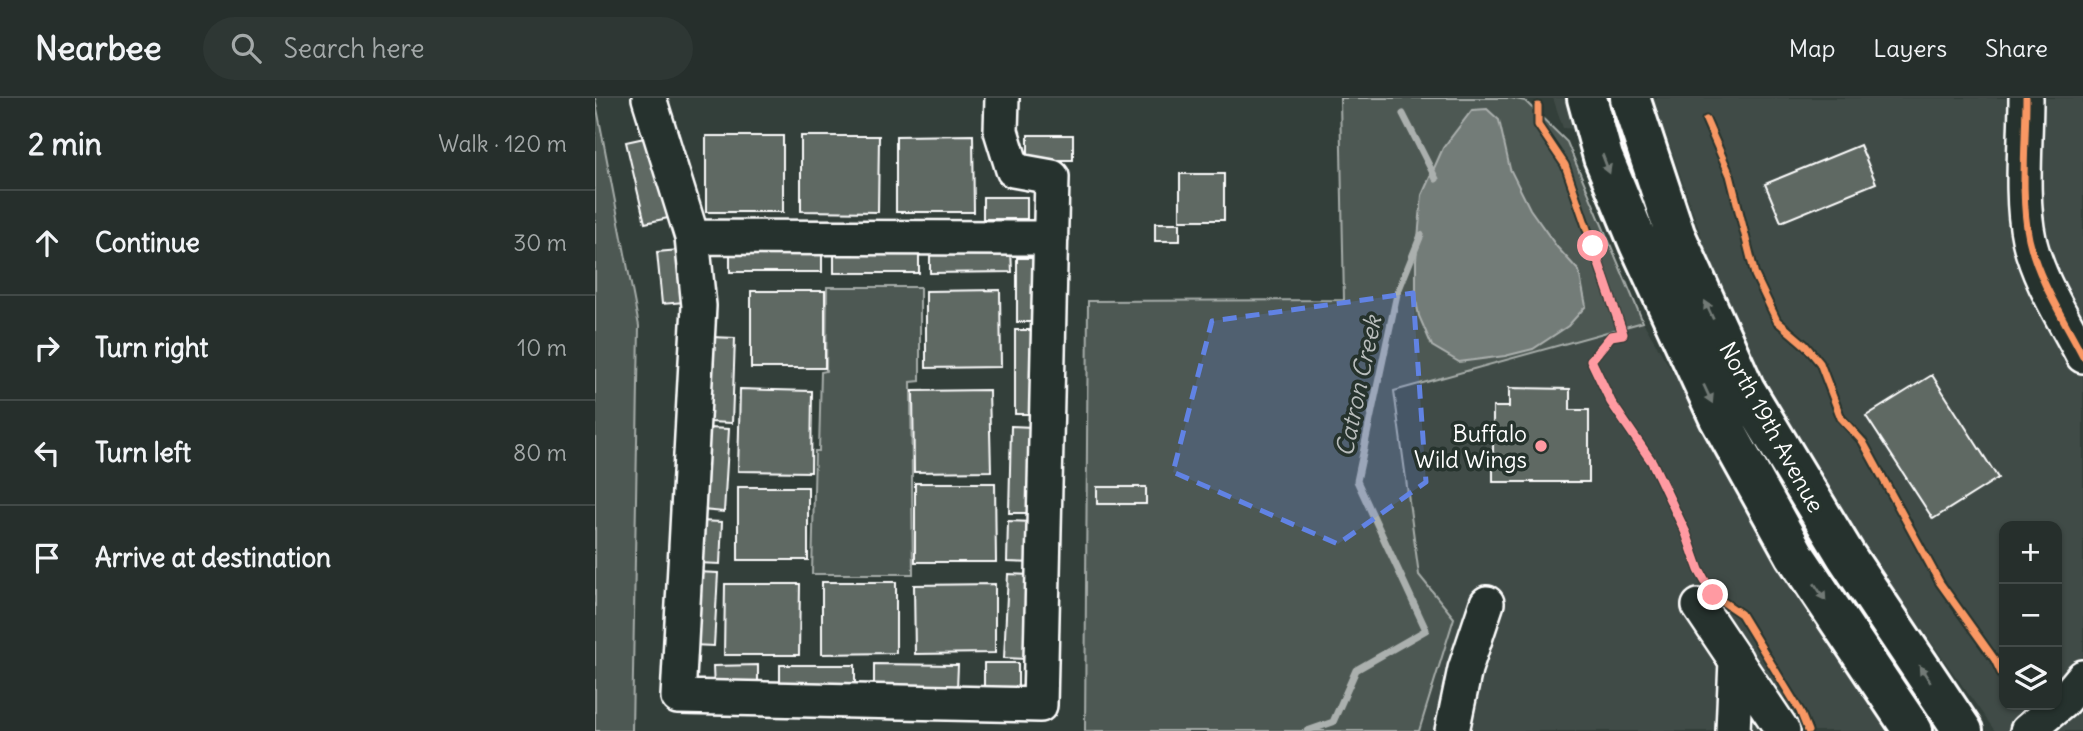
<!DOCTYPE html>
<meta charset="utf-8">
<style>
body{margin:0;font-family:Delius,sans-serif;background:#2e3734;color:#f1f3f6}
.controls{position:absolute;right:21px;bottom:21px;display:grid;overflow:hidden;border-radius:14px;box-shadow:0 2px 5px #0004}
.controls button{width:63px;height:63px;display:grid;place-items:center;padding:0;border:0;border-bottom:2px solid #424a48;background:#262f2c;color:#f1f3f6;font:35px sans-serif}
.stop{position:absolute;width:21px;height:21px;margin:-16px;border:5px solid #ff9aa2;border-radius:50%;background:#fff}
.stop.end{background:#ff9aa2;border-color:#fff;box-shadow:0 2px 7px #0008}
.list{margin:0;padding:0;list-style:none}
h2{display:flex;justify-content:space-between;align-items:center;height:91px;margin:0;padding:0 28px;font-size:30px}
h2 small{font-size:23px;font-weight:400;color:#a4a9a9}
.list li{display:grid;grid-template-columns:46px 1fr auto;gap:21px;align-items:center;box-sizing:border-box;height:105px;padding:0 28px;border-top:2px solid #424a48}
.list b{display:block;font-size:26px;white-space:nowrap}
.list em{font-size:23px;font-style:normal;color:#a4a9a9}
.icon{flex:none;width:38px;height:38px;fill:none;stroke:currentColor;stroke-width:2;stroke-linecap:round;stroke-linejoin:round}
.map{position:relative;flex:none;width:1488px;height:633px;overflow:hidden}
header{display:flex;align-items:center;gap:42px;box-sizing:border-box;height:98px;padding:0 35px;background:#262f2c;border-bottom:2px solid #424a48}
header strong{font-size:33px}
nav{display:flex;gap:38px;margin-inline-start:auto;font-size:24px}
.search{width:490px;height:63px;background:#2e3734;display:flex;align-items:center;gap:18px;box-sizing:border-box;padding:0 24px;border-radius:38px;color:#a4a9a9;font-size:26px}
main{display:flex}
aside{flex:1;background:#262f2c}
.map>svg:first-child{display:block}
</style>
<header>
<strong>Nearbee</strong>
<div class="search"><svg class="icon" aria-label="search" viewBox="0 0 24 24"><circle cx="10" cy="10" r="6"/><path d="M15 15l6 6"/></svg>Search here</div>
<nav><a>Map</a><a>Layers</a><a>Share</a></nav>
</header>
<main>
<aside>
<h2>2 min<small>Walk · 120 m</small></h2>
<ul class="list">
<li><svg class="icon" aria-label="ahead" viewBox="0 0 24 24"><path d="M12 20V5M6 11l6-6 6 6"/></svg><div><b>Continue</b></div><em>30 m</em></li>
<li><svg class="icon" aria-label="right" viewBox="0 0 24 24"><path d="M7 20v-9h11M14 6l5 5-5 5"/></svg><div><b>Turn right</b></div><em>10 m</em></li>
<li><svg class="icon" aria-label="left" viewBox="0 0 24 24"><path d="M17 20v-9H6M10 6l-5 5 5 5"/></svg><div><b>Turn left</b></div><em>80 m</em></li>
<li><svg class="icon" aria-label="arrive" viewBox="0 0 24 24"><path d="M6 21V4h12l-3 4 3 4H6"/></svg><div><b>Arrive at destination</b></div></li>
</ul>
</aside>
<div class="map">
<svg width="1488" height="633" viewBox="0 0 1488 633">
<rect width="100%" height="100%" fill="#333f3a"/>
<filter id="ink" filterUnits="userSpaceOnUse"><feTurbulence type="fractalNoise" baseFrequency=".0143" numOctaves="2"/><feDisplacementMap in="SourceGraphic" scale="14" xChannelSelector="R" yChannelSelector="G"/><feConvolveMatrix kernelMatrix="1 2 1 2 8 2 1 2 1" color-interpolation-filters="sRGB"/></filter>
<g filter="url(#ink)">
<!-- built -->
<path fill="#404c47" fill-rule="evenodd" d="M958 0H1488V633H1400L1267 448 1135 221 1071 36 968 30ZM1409 428H1462V607H1409Z
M1048 224 1242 554 1293 633H824L859 520 824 477 799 293Z"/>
<!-- green -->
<path fill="#4d5853" stroke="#a6aca9" stroke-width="2" d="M0 0 44 228 37 633H0Z
M745 0H916L930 3 972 44 1048 224 799 293 824 477 859 520 824 633H490L493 203 749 202Z
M232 189H325V283L316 284 318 476H217L220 353H224L226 274 231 273Z"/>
<!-- water -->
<path fill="#737b78" stroke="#abb0ae" stroke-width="2" d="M892 11 904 22 915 71 935 111 962 149 984 173 991 208 973 228 938 251 910 258 864 264 837 248 824 218 821 203V162L827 97 848 50 877 12Z"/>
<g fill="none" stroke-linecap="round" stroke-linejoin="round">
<!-- stream -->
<path stroke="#abb0ae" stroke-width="7" d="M808 16 841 81
M712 633 738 624 761 572 831 532 762 383 802 196 826 137"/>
</g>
<!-- building -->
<path fill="#5f6964" stroke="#fff" stroke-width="2" d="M378 37 379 114H301V38Z
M433 37H478V62H433Z
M111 38H188V114H111Z
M206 38H284L283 114 206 113Z
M54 39 73 120 50 125 31 44Z
M1265 47 1281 85 1186 124 1170 86Z
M585 76H629V122H585Z
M388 99H432V121H388Z
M560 125H585V143H560Z
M135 150H227V174H135Z
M239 151H324V175H239Z
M335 151H416L417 174 335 175Z
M84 152 89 204 67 206 62 154Z
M422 160H447V224H422Z
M405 192 406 269 331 270V193Z
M156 193H230V270H156Z
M420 232H445V316H420Z
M117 239 140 240 137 325 114 324Z
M1337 277 1403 380 1338 421 1271 318Z
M914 290 975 291V312H994V384H898V309H914Z
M145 291 217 293 216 374 143 373Z
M394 292 396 373 319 374 318 293Z
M416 328 438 329 436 415H414Z
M112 330 134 331 129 414 107 412Z
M320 385H400L401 464H320Z
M143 389H213V462H143Z
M502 389H551V406H502Z
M104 423 127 424 125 466 102 465Z
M413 423 438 424 437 465 412 464Z
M101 474 123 475 119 548 97 547Z
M413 476 436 477 432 561 409 560Z
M227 484H301V555L227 556Z
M130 486H205L204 557H129Z
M400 486V555L320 556 319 487Z
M389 565H423V590H389Z
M279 566 363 567 362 591 279 590Z
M163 567V591L119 592 118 568Z
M185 567H260V590L185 591Z"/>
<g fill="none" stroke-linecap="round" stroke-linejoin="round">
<!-- minor casing -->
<g stroke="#fff" stroke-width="38">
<path id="minor" d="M54 0 97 139 104 208 83 599 445 607 457 79 418 72 406 33 407 0
M1431 0C1431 43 1425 99 1434 141 1443 182 1469 221 1488 258
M97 139 456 140
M1104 508 1188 633
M857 633 870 571 892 505
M1138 633 1141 562
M1432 633 1467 604 1488 579"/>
</g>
<!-- major casing -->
<g stroke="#fff" stroke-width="44">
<path id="major" d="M992 0 1008 59 1044 146 1124 320 1200 457 1318 633
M1035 0 1080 136 1150 291 1251 458 1368 633"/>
</g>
<!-- minor -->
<use href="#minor" stroke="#26332d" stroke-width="33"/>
<!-- major -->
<use href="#major" stroke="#26332d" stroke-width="38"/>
<!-- cycleway casing -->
<g stroke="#26332d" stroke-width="11">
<path id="cycleway" d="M1431 0C1431 43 1425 99 1434 141 1443 182 1469 221 1488 258
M943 8V27L970 67 1028 236 1016 238 996 262 1016 304 1057 364 1091 435 1104 472 1118 497 1146 516 1205 613 1213 633
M1111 22 1135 77 1160 177 1182 223 1210 247 1225 265 1246 320 1268 344 1345 485 1400 562 1409 581"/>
</g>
<!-- cycleway -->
<use href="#cycleway" stroke="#f99763" stroke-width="7"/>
</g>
<!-- one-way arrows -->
<defs><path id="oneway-solid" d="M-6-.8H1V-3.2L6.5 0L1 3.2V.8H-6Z" transform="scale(1.75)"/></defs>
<g fill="#727a76">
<use href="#oneway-solid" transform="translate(1011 66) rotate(69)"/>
<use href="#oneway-solid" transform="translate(1114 212) rotate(-115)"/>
<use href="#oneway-solid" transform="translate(1113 296) rotate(65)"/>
<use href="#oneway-solid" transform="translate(1225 494) rotate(56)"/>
<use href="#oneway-solid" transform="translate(1330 576) rotate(-124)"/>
</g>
</g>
<g fill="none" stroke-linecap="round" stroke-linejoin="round" filter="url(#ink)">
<!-- route -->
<path stroke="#ff9aa2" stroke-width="9" d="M998 148 1028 236 1016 238 996 262 1016 304 1057 364 1091 435 1104 472 1118 497"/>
</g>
<!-- marked area -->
<path fill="#6183e4" fill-opacity="0.2" stroke="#6183e4" stroke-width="5" stroke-dasharray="14 9" stroke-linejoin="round" d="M818 195 831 384 743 446 578 374 617 223Z"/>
<!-- markers -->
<circle fill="#ff9aa2" stroke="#26332d" stroke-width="2.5" cx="946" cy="348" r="7"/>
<g text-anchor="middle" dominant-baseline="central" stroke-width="7" stroke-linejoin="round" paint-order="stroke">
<!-- street labels -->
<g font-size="23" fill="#fff" stroke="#26332d">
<text transform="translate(1177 329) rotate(61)">North 19th Avenue</text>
</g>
<!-- poi labels -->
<g font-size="23" fill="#fff" stroke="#26332d" text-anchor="end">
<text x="932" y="335">Buffalo<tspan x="932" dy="26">Wild Wings</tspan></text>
</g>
<!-- water labels -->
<g font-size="24" font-style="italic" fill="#b9bdbc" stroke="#26332d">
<text transform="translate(763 288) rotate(-78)">Catron Creek</text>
</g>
</g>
</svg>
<div class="controls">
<button>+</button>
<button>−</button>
<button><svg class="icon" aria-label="layers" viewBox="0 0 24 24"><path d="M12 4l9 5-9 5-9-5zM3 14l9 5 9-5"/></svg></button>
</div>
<div class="stop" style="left:998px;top:148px"></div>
<div class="stop end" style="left:1118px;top:497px"></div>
</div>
</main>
